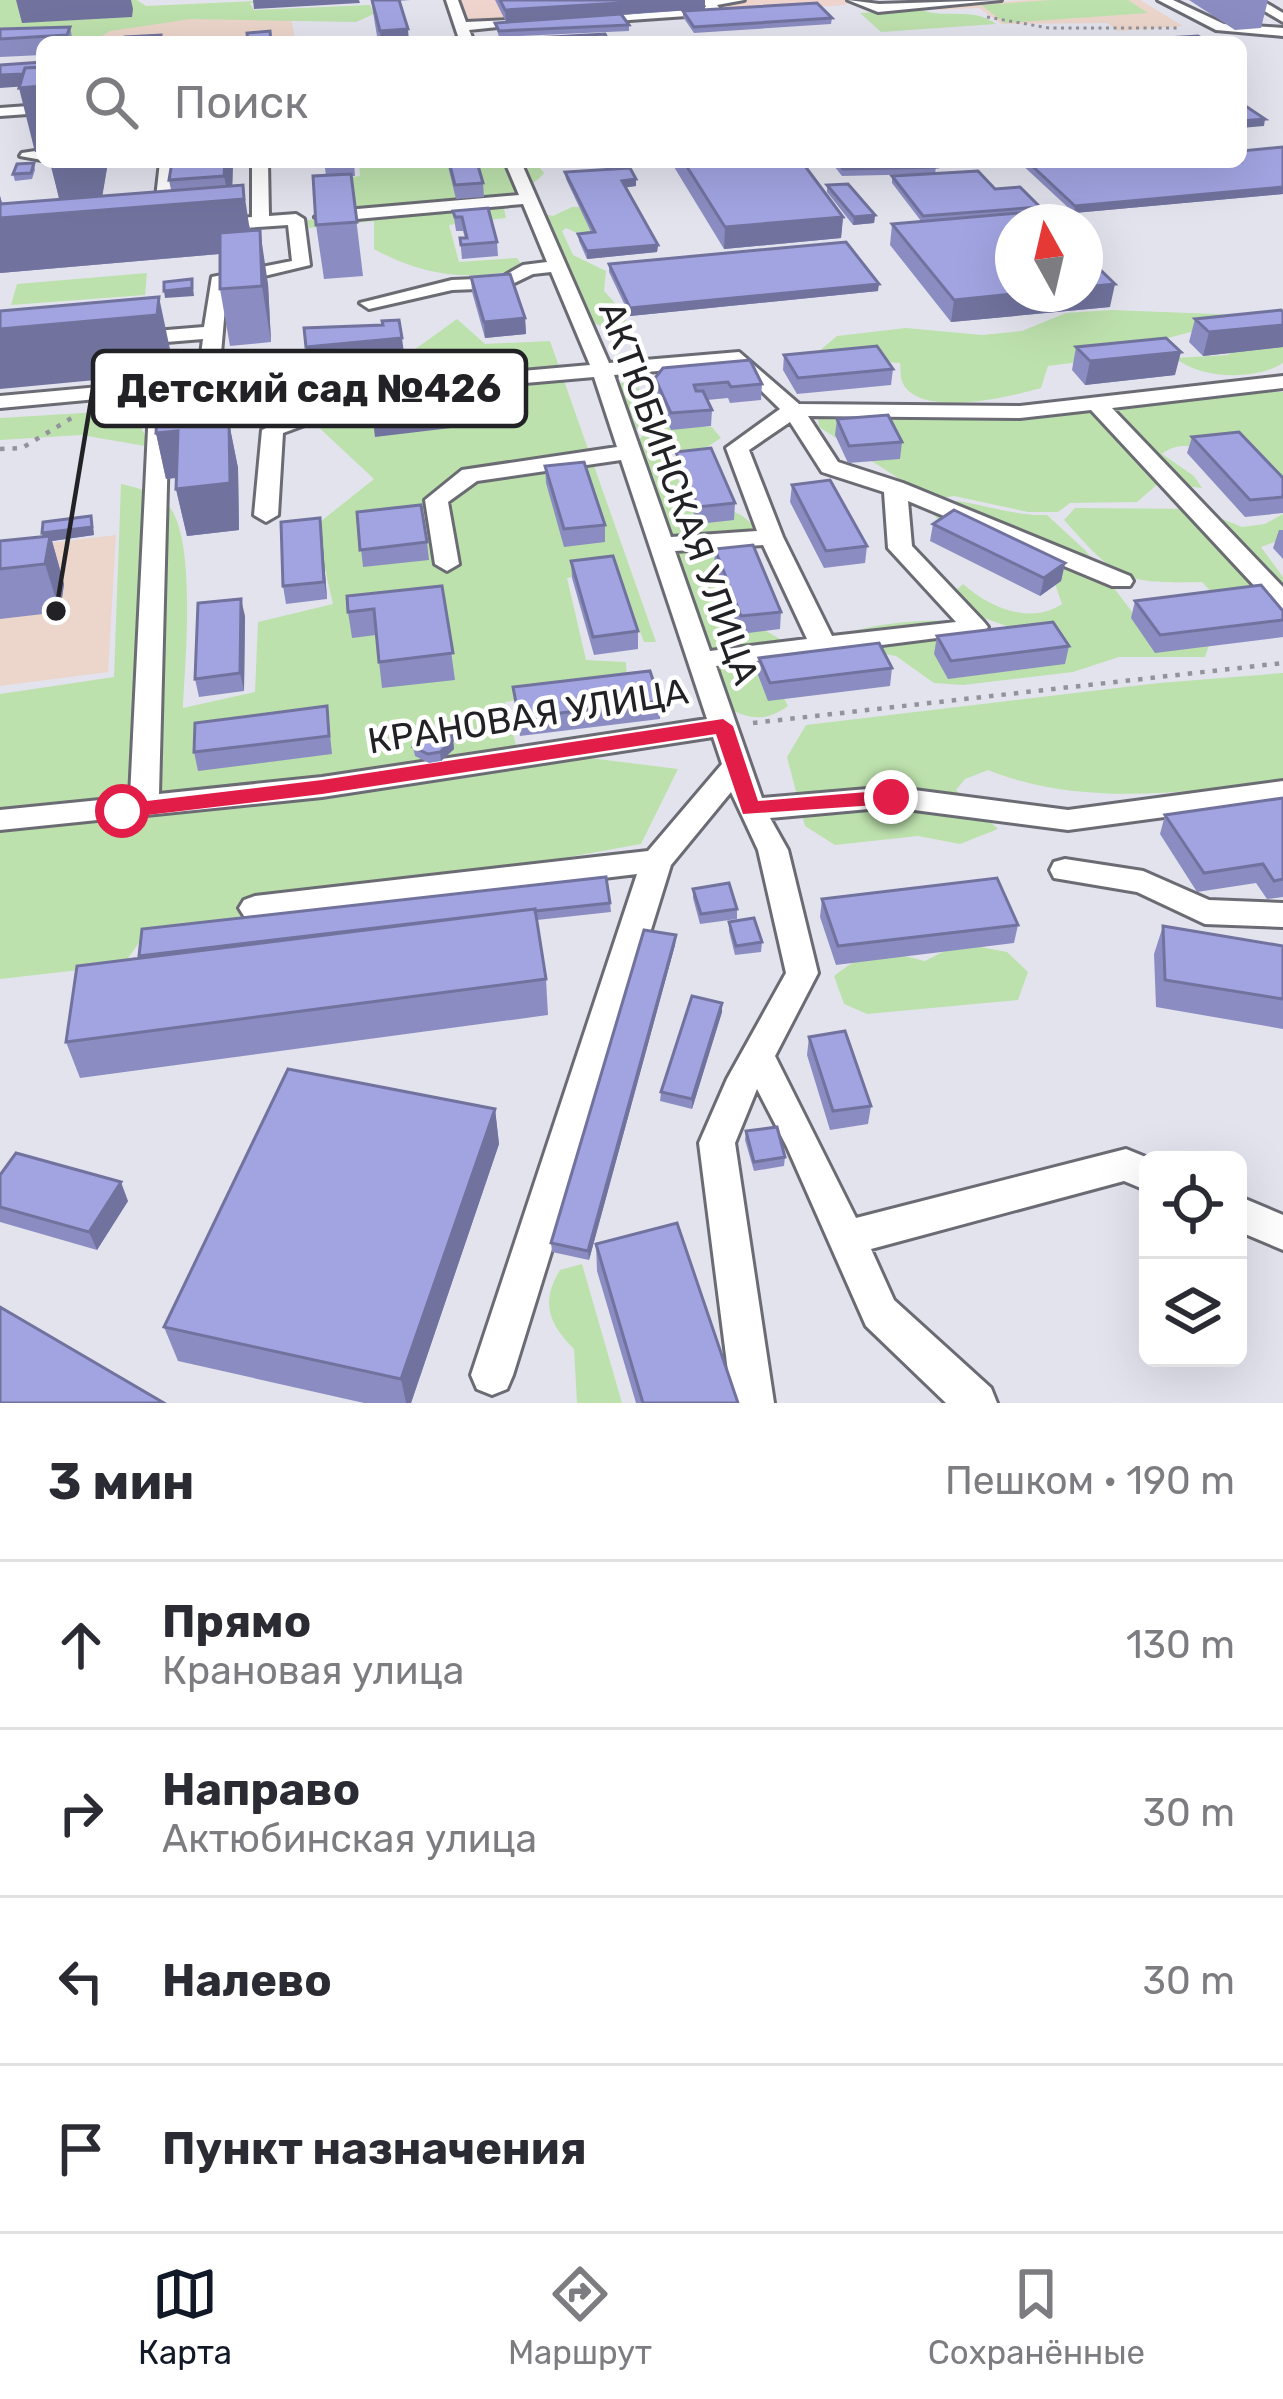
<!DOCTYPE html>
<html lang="ru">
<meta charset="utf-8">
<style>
body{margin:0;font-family:Rubik,sans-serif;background:#f7f7f7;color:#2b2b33}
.controls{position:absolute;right:36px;bottom:36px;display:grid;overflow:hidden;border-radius:18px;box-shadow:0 12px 48px #0002}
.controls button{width:108px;height:108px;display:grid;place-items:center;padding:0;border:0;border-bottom:3px solid #e1e1e2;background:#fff;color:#2b2b33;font:60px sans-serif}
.compass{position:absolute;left:995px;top:204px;width:108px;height:108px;border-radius:50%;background:#fff;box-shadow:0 12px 48px #0002;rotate:352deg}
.stop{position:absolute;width:36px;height:36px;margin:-27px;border:9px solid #e11d48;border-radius:50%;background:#fff}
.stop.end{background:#e11d48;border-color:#fff;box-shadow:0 3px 12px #0008}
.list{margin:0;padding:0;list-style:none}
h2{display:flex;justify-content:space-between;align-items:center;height:156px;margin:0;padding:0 48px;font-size:51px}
h2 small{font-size:39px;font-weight:400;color:#7c7c81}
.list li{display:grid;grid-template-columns:78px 1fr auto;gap:36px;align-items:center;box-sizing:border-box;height:168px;padding:0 48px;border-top:3px solid #e1e1e2}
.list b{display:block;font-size:45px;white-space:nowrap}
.list p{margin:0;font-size:39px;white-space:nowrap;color:#7c7c81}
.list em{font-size:39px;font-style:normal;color:#7c7c81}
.icon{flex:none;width:66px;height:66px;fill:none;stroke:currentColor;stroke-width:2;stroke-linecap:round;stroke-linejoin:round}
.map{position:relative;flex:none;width:1283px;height:1403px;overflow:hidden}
.search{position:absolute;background:#fff;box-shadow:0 12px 48px #0002;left:36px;right:36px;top:36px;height:132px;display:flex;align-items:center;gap:30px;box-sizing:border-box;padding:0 42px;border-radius:18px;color:#7c7c81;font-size:45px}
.sheet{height:828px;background:#fff}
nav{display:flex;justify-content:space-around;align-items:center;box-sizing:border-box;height:168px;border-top:3px solid #e1e1e2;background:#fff;font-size:33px;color:#7c7c81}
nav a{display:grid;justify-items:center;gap:6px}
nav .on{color:#111827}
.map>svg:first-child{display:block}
</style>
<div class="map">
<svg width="1283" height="1403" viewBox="0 0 1283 1403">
<rect width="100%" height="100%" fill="#e3e3ee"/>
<!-- commercial -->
<path fill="#eed4cd" d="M460 0H851L845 5 472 29Z"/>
<!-- education -->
<path fill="#ecd5ca" d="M1029 0H1140L1183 26 1118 31 1107 23 1002 24 979 8 939 10 934 6Z
M289 9 296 42H74L81 22Z
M116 535 108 672 0 686V549Z"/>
<!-- green -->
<path fill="#bde1ad" d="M0 0H137L146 6 280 0 250 3 254 10 370 5 374 14 356 22 191 19 110 31 91 42 0 45Z
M1052 0H1128L1148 13 1005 23 981 5Z
M918 9C945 20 972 6 996 24L881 32 860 13Z
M359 162H535L544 173C513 213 384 209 335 213L326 181 360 176Z
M503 204 506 218 449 225 459 262 517 258 524 268C469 282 423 276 374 249V221L309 228 306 220Z
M572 207H582L592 233 584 236 566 228 562 231 573 255 606 271 604 291 624 313 626 323 621 328C548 327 559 250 526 219L529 211 553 216Z
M147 273 145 295 11 305 17 284Z
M1111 310 1241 315 1233 321 1168 338 1144 354 1048 366 1041 388C1013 396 916 420 902 381 900 376 901 369 900 363L812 357 837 336 906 328 982 335 1022 331 1066 313Z
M457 319 485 344 550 341 656 642H644L615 568 567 578 586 660 626 662 627 685 505 702 517 749 678 769 641 844 146 933 123 965 0 979V694L114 677 121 484C138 488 160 493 171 509 196 547 185 662 183 708L255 692 258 622 333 604 315 526 374 479 314 423 320 390 226 387 223 367 293 363 340 377 403 372 414 350Z
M1240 339 1283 345V363C1255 381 1201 379 1175 358L1228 355Z
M612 383H637L649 418 667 424 712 427 721 438 707 447 667 453 687 501C718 511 741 503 759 535 749 555 727 562 714 580 738 627 750 618 789 645L779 689 788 706C765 723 748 719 723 706L653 476 636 454V442L646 433 630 426Z
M1255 391 1283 392V492C1252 475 1193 427 1162 454L1194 476 1202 488 1159 483 1137 502 1070 503 1058 512H1028L954 496 932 500 819 427 817 408 995 413Z
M132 410 151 447 81 435 0 440V418Z
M958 501C988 506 1018 516 1047 515L1085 550 1139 621 1210 642 1205 657H1119L1073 672 963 685 934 683 896 656 820 643C860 624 919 618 963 622L953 651 1012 628 962 610 950 596 963 584C990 608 1030 625 1062 604L1052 575 945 527 934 515 940 502Z
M1075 508 1198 509 1242 527 1265 524 1283 514V539L1261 547 1283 577V609L1215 596 1202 582C1123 584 1118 580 1064 520Z
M1283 673V780C1188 793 1079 807 988 770L965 779 956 790 998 829 960 844 918 836 835 845 805 826 787 757 806 725 1159 683Z
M960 943 1007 952 1028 972 1018 1000 867 1014 844 1004 834 976C868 949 883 950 925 961Z
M582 1264 622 1403H577L574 1349C549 1324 540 1303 560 1270Z"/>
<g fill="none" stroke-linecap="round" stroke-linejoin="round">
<!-- minor casing -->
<g stroke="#6b6b74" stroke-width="6">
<path id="minor" d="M446 0H458L466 22 531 19 537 23 469 30 474 42H460Z
M703 0H744L717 5 721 10 715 14 587 23 581 19 706 7Z
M848 0 879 4 1001 0 878 12Z
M1158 0H1173L1224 24 1283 28V36L1216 30Z
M1246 0H1261L1283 13V22Z
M42 105V113L0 116V108Z
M42 150V160L20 156 22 153Z
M160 162H176L171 224 162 229 153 224Z
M252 162H268L269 216 296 214 304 219 310 265 227 285 219 376 281 370 353 386 590 365 551 272 533 274 504 288 452 290 369 309 360 303 452 280 500 278 523 265 547 262 523 204 323 222 315 217 323 212 519 195 505 162H521L609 363 739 352 799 404 1020 406 1283 376V388L1112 408 1283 587V609L1274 607 1091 410 1020 418 808 416 838 462 903 483 1130 576 1133 581 1130 586H1112L908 501 912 546 984 622 988 627 984 632 716 666 762 798 891 787 1068 810 1283 781V801L1068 830 891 807 770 818 788 850 818 973 775 1056 856 1218 1126 1149 1153 1160H1148V1191L1124 1181 871 1249 894 1300 991 1388 997 1403H946L866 1326 787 1147 757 1089 735 1143 774 1403H732L699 1143 727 1079 786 973 758 850 731 792 671 865 513 1375 507 1389 492 1395 477 1389 471 1375 637 874 255 920 244 916 239 908 244 900 255 896 648 851 722 764 713 737 322 797 0 830V810L130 797 149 409 159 403 169 409 159 794 322 777 707 719 621 460 477 481 448 502 459 564 447 571 435 564 425 500 462 470 617 447 594 377 353 398 321 391 313 422 283 433 278 515 266 522 254 515 262 430 296 414 301 387 281 382 0 408V396L198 378 203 339 130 345 120 339 130 333 204 327 212 277 292 261 288 225 213 230 204 225 213 220 252 217ZM734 364 780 409 726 448 757 531 671 537 614 375ZM790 422 822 472 884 492 888 548 956 622 832 636 783 537 749 450ZM763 545 807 639 710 651 675 551Z
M1065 859 1143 871 1209 900 1283 903V927L1205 924 1137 892 1054 878 1050 870 1054 862Z
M1238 1196 1283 1215V1250L1238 1231Z"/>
</g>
<!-- path-far1 -->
<path stroke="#93939b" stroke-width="3" stroke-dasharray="3 4.5" stroke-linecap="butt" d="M987 17 1049 28H1179"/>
<!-- path -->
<path stroke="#93939b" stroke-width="4.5" stroke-dasharray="4.5 8" stroke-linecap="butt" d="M0 449 22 448 75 416
M753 723 1283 663"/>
<!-- minor -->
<use href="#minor" fill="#fff" fill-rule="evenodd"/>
</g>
<!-- wall -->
<path fill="#8b8dc2" d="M371 0H410L399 1 409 42H378Z
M495 0H705V9L621 15 629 25V31L499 37 495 23 506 22Z
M1189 0H1268L1261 28 1235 30Z
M683 11 832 18 831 24 694 33 683 17Z
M70 27 73 42H42V55L0 57V29Z
M1283 147V194L1074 213 1019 162H1241Z
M51 162H105L107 168 102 196 171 190 169 180 233 162 232 185 251 230 268 284 271 342 230 346 220 289V254L0 273V196L2 203 59 199Z
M324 162H354L355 176H351L363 276 324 279 316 225 326 175Z
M447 162H477L483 183 484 197 456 199Z
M671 162H802L843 217 841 238 724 249Z
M831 162H931L936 167 935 174 995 189 1040 207 1039 211 1110 307 951 322 890 245 892 224 921 221 892 183V176L928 174 842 176Z
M34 163 35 170 32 179 15 181 13 174Z
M565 172 636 186 626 187 658 245 657 252 587 259 579 241 578 234 591 232 566 179Z
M827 185 875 215 874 223 853 225 827 192Z
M453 211 497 242 498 256 462 259 460 238H465L463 231H456Z
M609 264 878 291 630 316 609 272Z
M471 277 525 318 526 334 485 338 472 292Z
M1283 312V347L1203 356 1189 342 1195 319Z
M1076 347 1175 375 1085 385 1072 370Z
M784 355 893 369 891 385 797 394 783 370Z
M207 375 212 402 274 377 277 413 216 419V424L229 423 238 468 239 530 187 536 176 489 177 478 166 479 156 433Z
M655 378 762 384 761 400 730 403 728 398 707 400 712 410 711 426 671 430 655 394Z
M837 419 902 442 900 459 848 463 835 435Z
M1192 437 1283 478V513L1245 517 1187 453Z
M676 452 735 503 734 520 698 524 676 468Z
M545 466 605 525V542L564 547 546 483Z
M792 485 867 546 865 563 824 568 790 502Z
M357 512 427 542 429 560 363 567Z
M933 524 1065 563 1061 581 1040 596 930 541Z
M93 525 94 535 52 541 64 584 60 612 0 619V541L43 537 42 533Z
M1279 530H1283V559L1273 548Z
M322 535 327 599 286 604 283 586Z
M715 549 781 612 780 629 740 634 714 567Z
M571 561 638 631V649L594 655 572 578Z
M442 586 455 680 382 688 376 635 352 638 348 612Z
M1135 601 1283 611V637L1155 653 1131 618Z
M245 616 244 691 199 697 195 679Z
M937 636 1069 646 1065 664 948 679 934 654Z
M759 658 892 668 890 686 768 701 758 675Z
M513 687 660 701V719L520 736Z
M327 706 332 754 198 771 194 752Z
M453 740 454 749 441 761 429 763 415 756 413 747Z
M1283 798V897L1267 899 1256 883 1197 892 1160 834 1165 815Z
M693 889 737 909V919L700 924 693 898Z
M822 899 1018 925 1014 943 836 965 820 917Z
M610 903 611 912 537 920 546 979 548 1015 80 1078 66 1042 140 958 139 956Z
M729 922 762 942 761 952 735 955 729 931Z
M1163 926 1283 946V1029L1156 1007 1154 954Z
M676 935 675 945 589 1260 552 1252 551 1243Z
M722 1012 692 1109 660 1101 661 1092Z
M809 1037 871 1106 868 1124 830 1130 807 1055Z
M495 1109 499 1144 411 1403H364L178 1361 164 1327Z
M746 1131 785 1157 784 1166 754 1171 745 1140Z
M0 1175 128 1201 97 1250 0 1222Z
M1148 1241V1319L1145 1318V1249Z
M596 1244 738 1403H636L597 1271Z"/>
<!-- shaded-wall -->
<path fill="#71739e" d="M16 0H131L133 9 132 17 22 23Z
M253 0H359L360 3 254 9Z
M669 0H705V9L506 22 505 10Z
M408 29 409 42H381L380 31Z
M42 73V85L0 88V75Z
M42 86V151L35 152 19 88Z
M1265 119 1264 126 1241 128V121Z
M65 162H105L107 168 100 210 229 200 224 176 225 162H233L232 200 243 185 253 251 0 273V196L6 218 63 213 50 163Z
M636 179V186L622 188V181Z
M1283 187V194L1074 213 1075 206Z
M875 215 874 223 853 225 854 217Z
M843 217 841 238 724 249 725 227Z
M260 230 268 284 271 342 262 286Z
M658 245 657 252 587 259V251Z
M192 279 194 296 165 298 164 291Z
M879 284 878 291 630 316V308Z
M1115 284 1110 307 951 322 954 300 1013 294H1085V287Z
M159 297 171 354 170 373 0 389V329Z
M525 318 526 334 485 338 484 322Z
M1283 325V347L1203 356 1209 332Z
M402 338 404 353 308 362 306 347Z
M1181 352 1175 375 1085 385 1090 361Z
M207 375 216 419 215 470 206 425Z
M475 409 476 425 375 437 373 420Z
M229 423 238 468 239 530 187 536 176 489Z
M178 431 188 476 166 479 156 433Z
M91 516 94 535 52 541 64 584 60 612 45 564V542L42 533Z
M320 518 322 535 327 599 324 582Z
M1065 563 1061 581 1040 596 1044 578Z
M241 599 245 616 244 691 240 673Z
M453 740 454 749 441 761 440 752Z
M676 935 675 945 589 1260 588 1251Z
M722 1003V1012L692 1109V1099Z
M495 1109 499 1144 411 1403H406L401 1379Z
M121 1182 128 1201 97 1250 89 1232Z"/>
<!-- building -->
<path fill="#a2a4e2" stroke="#71739e" stroke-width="3" d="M372 0H399L408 29 380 31Z
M500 0H669L505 10Z
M817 3 832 18 694 27 683 11Z
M621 14 629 25 499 31 495 23Z
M70 27 67 35 0 39V29Z
M270 31 271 42H248L247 33Z
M605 34 609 42H519L518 39Z
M161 35 160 42H124L125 37Z
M1198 36 1208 42H1171L1166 38Z
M748 38 753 42H688Z
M42 62V67L25 68 23 74 0 75V65Z
M42 67V86L19 88 25 68Z
M1241 103 1265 119 1241 121Z
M1283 147V187L1075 206 1028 162H1241V151Z
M172 162H225L224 176 169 180Z
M449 162H477L483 183 455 185Z
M684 162H802L843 217 725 227Z
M837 162H931L936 167 843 169Z
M34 163 31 173 13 174 17 164Z
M630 168 636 179 622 181 658 245 587 251 578 234 595 232 565 172Z
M978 171 995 189 1020 187 1040 207 923 216 892 176Z
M351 174 357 222 316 225 313 176Z
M848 184 875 215 854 217 827 185Z
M243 185 244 199 0 218V204Z
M488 208 497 242 461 245 460 238H467L462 217H455L453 211Z
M1041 211 1052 222H1013V294L954 300 892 224Z
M260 230 262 286 220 289V233Z
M846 242 879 284 630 308 609 264Z
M1085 255 1115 284 1085 287Z
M510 274 525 318 484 322 471 277Z
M192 279V288L164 291V282Z
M159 297 157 315 0 329V311Z
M1281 310 1283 312V325L1209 332 1195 319Z
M399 320 402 338 306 347 304 328 383 325 382 321Z
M1166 338 1181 352 1090 361 1076 347Z
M877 346 893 369 798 378 784 355Z
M750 360 762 384 731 387 728 382 694 385 696 391H703L712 410 671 413 655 378 663 368Z
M207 375 206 425 229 423 230 483 176 489 178 431 156 433 159 379Z
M888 415 902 442 849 446 837 419Z
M1239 432 1283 478V497L1250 500 1192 437Z
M711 448 735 503 698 507 676 452Z
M584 462 605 525 564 529 545 466Z
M830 480 867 546 826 551 792 485Z
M421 505 427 542 360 550 357 512Z
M954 510 1065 563 1044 578 933 524Z
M91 516 92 527 42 533 43 522Z
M320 518 324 582 283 586 281 522Z
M50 536 45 564 0 569V541Z
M753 545 781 612 741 616 715 549Z
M613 556 638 631 593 637 571 561Z
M1261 585 1283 611V620L1160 635 1135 601Z
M442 586 453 653 379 662 374 609 348 612 347 596Z
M241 599 240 673 195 679 198 603Z
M1053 622 1069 646 951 661 937 636Z
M879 643 892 668 770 683 759 658Z
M650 671 660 701 519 718 513 687Z
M327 706 329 736 194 752 195 723Z
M428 727 451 732 453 740 440 752 428 754 413 747 417 732Z
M1283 798V879L1274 881 1263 864 1204 873 1165 815Z
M606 877 610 903 535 911V909L139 956 142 929Z
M997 878 1018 925 838 946 822 899Z
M729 883 737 909 701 914 693 889Z
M535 909 546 979 66 1042 77 966Z
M754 918 762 942 736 946 729 922Z
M1163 926 1283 946V999L1165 980Z
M644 930 676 935 588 1251 551 1243Z
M692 996 722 1003 692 1099 661 1092Z
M845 1031 871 1106 833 1111 809 1037Z
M288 1069 495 1109 401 1379 164 1327Z
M777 1127 785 1157 754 1162 746 1131Z
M16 1153 121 1182 89 1232 0 1207V1175Z
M677 1223 738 1403H643L596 1244Z
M0 1307 164 1403H0Z"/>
<!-- route -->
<path fill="#e11d48" d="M723 719 733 726 758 801 891 790 901 797 891 804 743 814 716 734 322 794 122 818 111 811 122 804 322 780Z"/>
<g text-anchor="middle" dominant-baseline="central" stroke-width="9" stroke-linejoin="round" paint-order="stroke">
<!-- street labels -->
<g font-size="36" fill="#222226" stroke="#fff">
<text transform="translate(679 493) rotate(70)">АКТЮБИНСКАЯ УЛИЦА</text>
<text transform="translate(528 716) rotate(-9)">КРАНОВАЯ УЛИЦА</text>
</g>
</g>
<!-- callouts -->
<path fill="none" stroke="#222226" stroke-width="4.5" d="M56 611L93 388"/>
<circle fill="#222226" stroke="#fff" stroke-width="4.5" cx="56" cy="611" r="12"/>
<rect fill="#fff" stroke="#222226" stroke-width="4.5" x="93" y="351" width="433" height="75" rx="12"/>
<g font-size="39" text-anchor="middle" font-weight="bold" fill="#222226">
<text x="309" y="402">Детский сад №426</text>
</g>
</svg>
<div class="controls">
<button><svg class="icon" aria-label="locate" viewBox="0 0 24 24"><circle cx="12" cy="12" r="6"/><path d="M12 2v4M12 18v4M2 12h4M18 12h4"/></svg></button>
<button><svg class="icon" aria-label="layers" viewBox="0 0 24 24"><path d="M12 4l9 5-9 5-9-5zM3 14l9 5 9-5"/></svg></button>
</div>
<svg class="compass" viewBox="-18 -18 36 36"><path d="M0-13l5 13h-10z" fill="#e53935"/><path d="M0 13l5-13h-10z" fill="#7c7c81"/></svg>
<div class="stop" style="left:122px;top:811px"></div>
<div class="stop end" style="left:891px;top:797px"></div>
<div class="search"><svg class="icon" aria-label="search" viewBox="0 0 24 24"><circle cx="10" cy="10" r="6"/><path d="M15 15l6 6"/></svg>Поиск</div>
</div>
<section class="sheet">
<h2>3 мин<small>Пешком · 190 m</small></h2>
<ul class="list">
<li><svg class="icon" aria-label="ahead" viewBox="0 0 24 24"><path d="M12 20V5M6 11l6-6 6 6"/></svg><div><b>Прямо</b><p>Крановая улица</p></div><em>130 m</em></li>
<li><svg class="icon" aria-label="right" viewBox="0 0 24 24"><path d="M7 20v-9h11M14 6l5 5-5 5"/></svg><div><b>Направо</b><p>Актюбинская улица</p></div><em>30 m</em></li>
<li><svg class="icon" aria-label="left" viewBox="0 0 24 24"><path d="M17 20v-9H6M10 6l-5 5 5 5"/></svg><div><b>Налево</b></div><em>30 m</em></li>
<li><svg class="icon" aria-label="arrive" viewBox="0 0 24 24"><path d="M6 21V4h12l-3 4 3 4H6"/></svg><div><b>Пункт назначения</b></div></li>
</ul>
</section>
<nav>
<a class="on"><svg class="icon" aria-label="map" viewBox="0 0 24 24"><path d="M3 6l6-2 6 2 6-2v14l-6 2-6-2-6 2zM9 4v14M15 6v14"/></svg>Карта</a>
<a><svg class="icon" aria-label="directions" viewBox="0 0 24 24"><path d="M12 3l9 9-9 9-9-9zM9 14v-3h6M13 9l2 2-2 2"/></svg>Маршрут</a>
<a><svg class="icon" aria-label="saved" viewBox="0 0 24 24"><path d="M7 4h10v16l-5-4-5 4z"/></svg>Сохранённые</a>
</nav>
